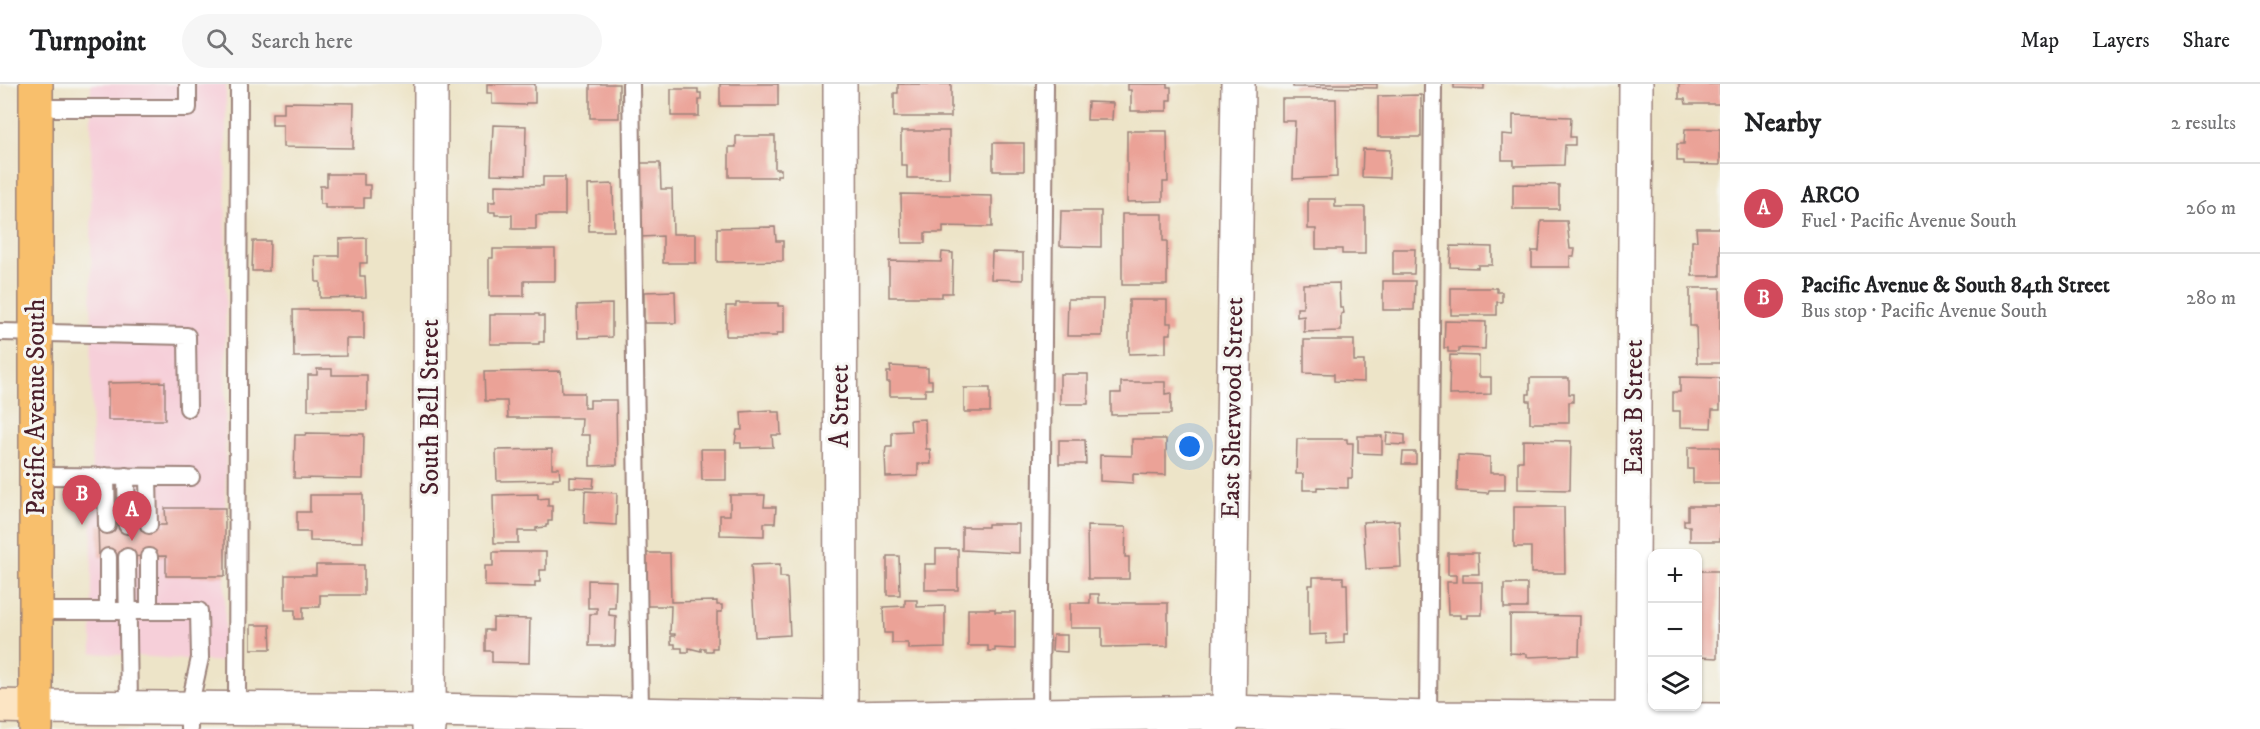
<!DOCTYPE html>
<meta charset="utf-8">
<style>
body{margin:0;font-family:"IM FELL DW Pica",serif;background:#f6f6f6;color:#202124}
.controls{position:absolute;right:18px;bottom:18px;display:grid;overflow:hidden;border-radius:12px;box-shadow:0 2px 4px #0004}
.controls button{width:54px;height:54px;display:grid;place-items:center;padding:0;border:0;border-bottom:2px solid #e0e0e0;background:#fff;color:#202124;font:30px sans-serif}
.you{position:absolute;left:1190px;top:363px;width:21px;height:21px;margin:-15px;border:4px solid #fff;border-radius:50%;background:#1a73e8;box-shadow:0 0 0 9px #1a73e833}
.badge{display:grid;place-items:center;width:39px;height:39px;border-radius:50%;background:#d1495b;color:#fff;font-size:20px;font-weight:700}
.pin{position:absolute;translate:-50% -50px;filter:drop-shadow(0 2px 3px #0008)}
.pin::after{content:'';position:absolute;top:32px;width:21px;height:18px;background:inherit;clip-path:polygon(0 0,100% 0,50% 100%)}
.list{margin:0;padding:0;list-style:none}
h2{display:flex;justify-content:space-between;align-items:center;height:78px;margin:0;padding:0 24px;font-size:26px}
h2 small{font-size:20px;font-weight:400;color:#757577}
.list li{display:grid;grid-template-columns:39px 1fr auto;gap:18px;align-items:center;box-sizing:border-box;height:90px;padding:0 24px;border-top:2px solid #e0e0e0}
.list b{display:block;font-size:22px;white-space:nowrap}
.list p{margin:0;font-size:20px;white-space:nowrap;color:#757577}
.list em{font-size:20px;font-style:normal;color:#757577}
.icon{flex:none;width:33px;height:33px;fill:none;stroke:currentColor;stroke-width:2;stroke-linecap:round;stroke-linejoin:round}
.map{position:relative;flex:none;width:1720px;height:645px;overflow:hidden}
header{display:flex;align-items:center;gap:36px;box-sizing:border-box;height:84px;padding:0 30px;background:#fff;border-bottom:2px solid #e0e0e0}
header strong{font-size:28px}
nav{display:flex;gap:33px;margin-inline-start:auto;font-size:21px}
.search{width:420px;height:54px;background:#f6f6f6;display:flex;align-items:center;gap:15px;box-sizing:border-box;padding:0 21px;border-radius:33px;color:#757577;font-size:22px}
main{display:flex}
aside{flex:1;background:#fff}
.map>svg:first-child{display:block}
</style>
<header>
<strong>Turnpoint</strong>
<div class="search"><svg class="icon" aria-label="search" viewBox="0 0 24 24"><circle cx="10" cy="10" r="6"/><path d="M15 15l6 6"/></svg>Search here</div>
<nav><a>Map</a><a>Layers</a><a>Share</a></nav>
</header>
<main>
<div class="map">
<svg width="1720" height="645" viewBox="0 0 1720 645">
<rect width="100%" height="100%" fill="#f6f6f2"/>
<filter id="ink" filterUnits="userSpaceOnUse"><feTurbulence type="fractalNoise" baseFrequency=".0167" numOctaves="2"/><feDisplacementMap in="SourceGraphic" scale="12" xChannelSelector="R" yChannelSelector="G"/><feConvolveMatrix kernelMatrix="1 2 1 2 8 2 1 2 1" color-interpolation-filters="sRGB"/></filter>
<filter id="wash" filterUnits="userSpaceOnUse"><feTurbulence type="fractalNoise" baseFrequency=".008" numOctaves="4" result="noise"/><feDisplacementMap in="SourceGraphic" scale="24" xChannelSelector="R" yChannelSelector="G"/><feGaussianBlur stdDeviation="1.35" result="paint"/><feColorMatrix in="noise" values="0 0 0 0 0 0 0 0 0 0 0 0 0 0 0 0 0 1.4 0 .05"/><feComposite in="paint" operator="in"/></filter>
<g filter="url(#wash)">
<rect width="100%" height="100%" fill="#ede4c8"/>
<!-- built -->
<path fill="#f6cfd9" d="M91 0H226L225 578 92 569Z"/>
<g id="blocks">
<!-- building -->
<path fill="#eba297" d="M487 0H535V19H526L525 21 492 20V9H487Z
M590 0H619V34H590Z
M720 0H778V22H720Z
M898 0H951V33H894V9H898Z
M1128 0H1167V3H1171V16H1167V27H1131V6H1128Z
M1293 0H1377V4L1293 3Z
M1454 0H1484V5L1454 4Z
M1679 0H1720V20H1686L1685 15H1679Z
M671 5H698V9H701V16H699V32H671Z
M1421 11V53H1378V12Z
M1282 15H1336L1337 93 1293 95 1295 37H1282Z
M284 18 354 19 353 64 283 63V41H272V29H284Z
M1088 18 1113 19 1112 36H1087Z
M1513 31 1571 33 1570 53H1575V61H1565L1564 81 1514 82V76H1502V50L1513 51Z
M493 41 526 42 525 91 491 90Z
M1685 45H1720V81L1684 80V77H1677V60H1684Z
M901 47H949V94H907V81H901Z
M1127 47H1167L1168 98H1163V117L1127 118Z
M736 52H775V85H781V91H777V93H729V63H736Z
M993 59H1024V87H993Z
M1363 65 1390 66 1389 94 1362 93Z
M639 79H660L661 105H672L673 150H696V179H663V152L640 153Z
M327 90H364V101H370V114H364V124H325V120H320V102H327Z
M543 93H565V131H536V145H512V131H495V128H489V118H495V101L543 102Z
M613 100 614 147H589L588 101Z
M1513 100 1559 101V125H1513Z
M901 110 992 112V143L943 142V149H925V159H902Z
M1308 115H1335V123H1365V170H1342V165H1316V145H1308Z
M1061 127H1101V163L1060 162Z
M1122 130H1163V157H1167V201H1122Z
M1541 137H1567L1570 165H1575L1574 172H1570V183H1532V167H1539Z
M775 143 776 157H783V177L717 178V144Z
M1696 144H1720V192H1692V157H1697Z
M367 154V179H360V192H365L366 213 320 214V198H316L315 172H339V155Z
M253 157H270L269 187H252Z
M1451 162 1492 163V181H1478V184L1450 183Z
M493 165H555V197H524V212H489V174H493Z
M1393 165H1415L1414 190H1393Z
M942 168 953 169 952 209H942V213H889V177L941 178Z
M992 168 1023 169V196L991 195Z
M1383 197H1415L1414 226H1383Z
M1339 199 1340 224H1343L1344 229 1341 230V247L1304 248V232L1297 233V224H1303V200Z
M1451 204H1497V208H1502V218H1497V231H1451Z
M1690 204H1720V279H1697L1696 242H1690Z
M675 207 676 239H644V208Z
M1068 215H1103L1102 252H1067Z
M1129 216H1167V239H1171V250H1166V269L1129 270Z
M736 219H778V222H784V249H777V252H726V222H736Z
M612 220V253L578 254 577 221Z
M293 226H364V255H346V272L294 273Z
M495 230H539V232H544V258H539V260H490V231H495Z
M1445 237 1486 238 1485 265 1459 264V268H1448V264H1444Z
M1304 256H1354V277H1364V298L1334 297V290L1304 289Z
M1450 271 1479 272V293H1491V310L1449 311Z
M890 282 928 284V296H932V305H925V312H890V298H887V288H891Z
M317 285H332V291H367V326H308V291H317Z
M561 287 562 309H584V324H590V316H616L617 381 590 382V351H581L582 334H508L507 317H485L484 288Z
M1060 290H1088V320H1060Z
M1680 293 1720 294V326H1712L1711 344 1680 343V327H1673V308H1680Z
M1530 294H1569V310H1573V318H1569V339H1530V317H1527V310H1530Z
M165 298V336H108V299Z
M1121 298H1165V310L1171 309V330L1111 331V309H1121Z
M964 304H990V328H964Z
M772 326V328H780L781 351H772L773 363 741 364V359H735L737 346H742L741 328Z
M925 335 926 365H930L931 380H918V392L886 393 885 371 886 363H892V348L911 347 910 336Z
M306 349 364 350 363 395 294 394 295 351H305Z
M1387 349 1405 351V361L1386 360Z
M1358 352H1382V370L1358 369Z
M1132 355H1166V391L1133 390V399L1100 397V371L1132 372Z
M1297 355H1347V359H1353L1352 394H1348V404L1317 403V406H1303V390H1296Z
M1059 356H1085L1086 380H1059Z
M1523 356 1571 357 1570 406 1518 405V377H1523Z
M1688 363H1720V399H1693V385H1688Z
M552 365V384H559L560 394H553V396L497 397 496 366Z
M701 365H726V396H702Z
M1403 368H1416V380H1402Z
M1458 371 1490 373V389H1505V406H1489L1488 409 1457 407Z
M570 393 594 394 593 404 570 403Z
M585 407 617 409 616 441 584 439Z
M343 410H363V458L310 457V448H297V428H310V411H343Z
M538 410V415L548 414V422H552V437H548V441H546V443L536 444V447H518V459H494L493 411Z
M730 411H765L764 423H776L775 439H764V452L720 451V431H730Z
M1688 422H1720V457H1690V442H1684V436H1688Z
M1514 423H1564L1565 489H1531V463H1514Z
M165 424H225V492H166V472L99 473 98 441H166Z
M1399 436 1401 483 1366 485 1363 438Z
M988 440H1019V469L962 466V443H988Z
M1087 442 1126 443 1125 473H1129V495H1088Z
M936 465H958V506H925V480H936Z
M493 468H546V486H540V498H535V503L485 502V482H493Z
M642 469H670L671 518 717 517V521H722V528H717V564H712V567H705V564H701V567L689 564V568H682V564H675V560H671V552H675V550H670L671 522H642Z
M1448 469H1478L1479 490H1463V498H1482V531H1467V534H1460V531H1448L1447 498H1456V491H1448Z
M887 472H899L900 511H887Z
M780 480V493H787L790 551 755 553 751 481Z
M316 481H364V511H320V523H303V535H295V526H285V491H316Z
M1698 487H1718L1717 574 1698 573Z
M1313 493H1343V500H1347L1348 550H1344V559L1326 560V550L1309 551V501H1313Z
M588 496 616 497 615 524H609V531L616 532 615 562H589L590 530H597V524H588Z
M1504 500H1527V524H1504Z
M1090 510H1099V519H1168V562L1102 563V544H1070V519H1090Z
M905 516H917V523L945 522V564L908 565V559H892V549H884L883 523 905 522Z
M968 525H995V528H1015V565L995 564V567H988V562H968Z
M1510 531 1580 532 1579 571 1527 573V570L1510 569Z
M493 534 530 535 529 579 492 578V567H485V546H493Z
M251 541H270L271 565H251Z
M1053 551H1067V568L1052 567Z"/>
</g>
</g>
<g filter="url(#ink)">
<use href="#blocks" fill-opacity="0" stroke="#9c827a" stroke-width="1.5"/>
<g fill="none" stroke-linecap="round" stroke-linejoin="round">
<!-- service casing -->
<g stroke="#9c827a" stroke-width="20">
<path id="service" d="M631 0 640 629
M36 24H188V0
M0 248 187 252 188 324
M36 392 191 393
M106 392 107 441
M126 392 127 441
M148 393 149 441
M127 473 129 623
M149 473V527
M36 527H199L200 574 189 624V645
M108 527V473
M237 624 239 0
M1040 632 1045 0
M1428 634 1433 0"/>
</g>
<!-- minor casing -->
<g stroke="#9c827a" stroke-width="36">
<path id="minor" d="M840 0 841 645
M429 645 431 0
M1219 645 1229 628 1238 0
M1632 645 1636 0"/>
</g>
<!-- tertiary casing -->
<g stroke="#9c827a" stroke-width="36">
<path id="tertiary" d="M36 623 429 626 841 634 1229 628 1428 634 1720 636"/>
</g>
<!-- secondary casing -->
<g stroke="#9c827a" stroke-width="36">
<path id="secondary" d="M0 622 36 623"/>
</g>
<!-- primary casing -->
<g stroke="#9c827a" stroke-width="36">
<path id="primary" d="M36 0V645"/>
</g>
<!-- service -->
<use href="#service" stroke="#fff" stroke-width="16"/>
<!-- minor -->
<use href="#minor" stroke="#fff" stroke-width="33"/>
<!-- tertiary -->
<use href="#tertiary" stroke="#fff" stroke-width="33"/>
<!-- secondary -->
<use href="#secondary" stroke="#fce5c4" stroke-width="33"/>
<!-- primary -->
<use href="#primary" stroke="#f8bf6c" stroke-width="33"/>
</g>
</g>
<g text-anchor="middle" dominant-baseline="central" stroke-width="6" stroke-linejoin="round" paint-order="stroke">
<!-- street labels -->
<g font-size="26" fill="#4a1f2b" stroke="#f6f6f2">
<text transform="translate(840 322) rotate(-90)">A Street</text>
<text transform="translate(36 323) rotate(-90)">Pacific Avenue South</text>
<text transform="translate(430 323) rotate(-90)">South Bell Street</text>
<text transform="translate(1634 323) rotate(-90)">East B Street</text>
<text transform="translate(1233 324) rotate(-89)">East Sherwood Street</text>
</g>
</g>
</svg>
<div class="controls">
<button>+</button>
<button>−</button>
<button><svg class="icon" aria-label="layers" viewBox="0 0 24 24"><path d="M12 4l9 5-9 5-9-5zM3 14l9 5 9-5"/></svg></button>
</div>
<div class="you"></div>
<div class="pin badge" style="left:132px;top:457px">A</div>
<div class="pin badge" style="left:82px;top:441px">B</div>
</div>
<aside>
<h2>Nearby<small>2 results</small></h2>
<ul class="list">
<li><span class="badge">A</span><div><b>ARCO</b><p>Fuel · Pacific Avenue South</p></div><em>260 m</em></li>
<li><span class="badge">B</span><div><b>Pacific Avenue &amp; South 84th Street</b><p>Bus stop · Pacific Avenue South</p></div><em>280 m</em></li>
</ul>
</aside>
</main>
